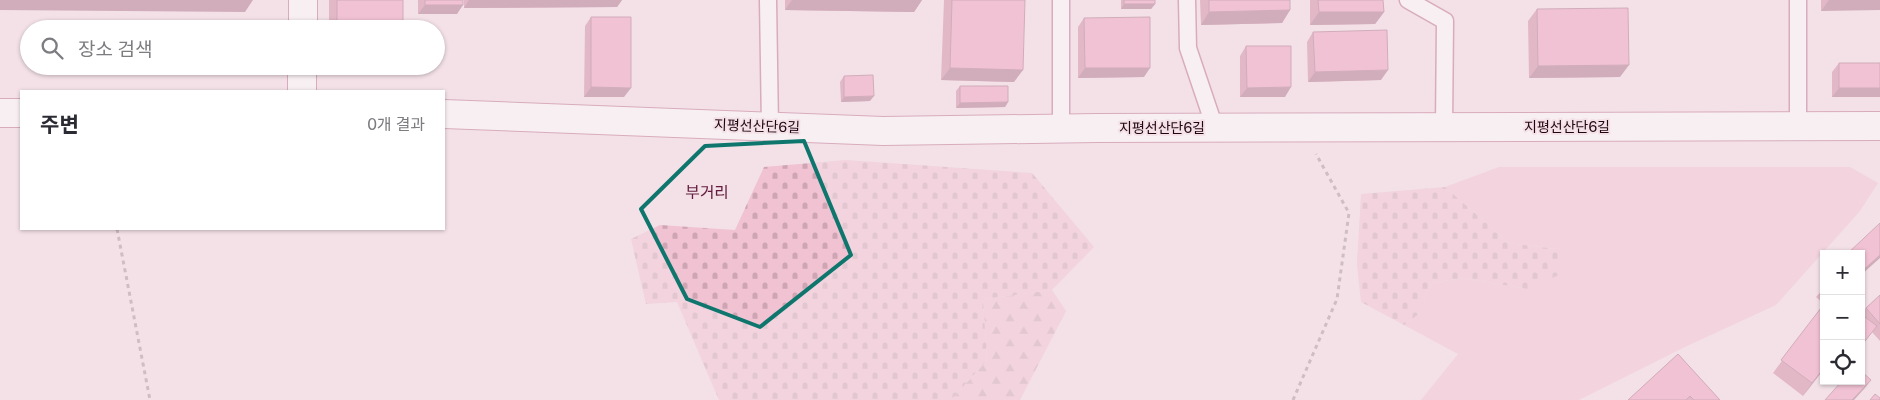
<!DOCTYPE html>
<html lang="ko">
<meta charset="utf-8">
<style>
body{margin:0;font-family:"Public Sans","Noto Sans KR",sans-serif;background:#f2f2f3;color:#2b2b33}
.controls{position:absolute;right:15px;bottom:15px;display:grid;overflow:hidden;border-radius:0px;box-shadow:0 1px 4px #0004}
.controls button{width:45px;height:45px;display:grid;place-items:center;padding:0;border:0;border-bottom:1px solid #e1e1e2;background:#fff;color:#2b2b33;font:25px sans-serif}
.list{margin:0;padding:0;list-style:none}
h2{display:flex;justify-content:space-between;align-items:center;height:65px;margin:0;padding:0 20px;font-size:21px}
h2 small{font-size:16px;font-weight:400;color:#7c7c81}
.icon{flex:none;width:28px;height:28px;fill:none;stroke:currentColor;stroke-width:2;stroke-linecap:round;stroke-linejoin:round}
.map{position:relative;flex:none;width:1880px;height:400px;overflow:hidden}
.search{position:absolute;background:#fff;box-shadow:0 1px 4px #0004;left:20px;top:20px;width:425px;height:55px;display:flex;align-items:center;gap:12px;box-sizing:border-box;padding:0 18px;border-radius:28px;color:#7c7c81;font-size:19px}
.panel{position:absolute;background:#fff;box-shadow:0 1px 4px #0004;left:20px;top:90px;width:425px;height:140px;border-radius:0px}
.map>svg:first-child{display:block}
</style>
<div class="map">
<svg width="1880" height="400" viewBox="0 0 1880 400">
<defs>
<pattern id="forest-firs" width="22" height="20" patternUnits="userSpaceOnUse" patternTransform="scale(1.25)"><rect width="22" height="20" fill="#f1c2d2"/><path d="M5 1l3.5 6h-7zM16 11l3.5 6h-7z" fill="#cea5b3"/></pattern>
<pattern id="cemetery-stones" width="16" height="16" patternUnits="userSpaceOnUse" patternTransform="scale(1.25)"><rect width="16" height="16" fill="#f1c2d2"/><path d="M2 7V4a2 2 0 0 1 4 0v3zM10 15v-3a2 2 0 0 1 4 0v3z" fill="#cea5b3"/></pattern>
</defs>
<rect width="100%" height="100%" fill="#f3e1e7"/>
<!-- green -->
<path fill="#f1c2d2" d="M1499 167H1850L1878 183 1860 211 1776 305 1687 346 1579 400H1421L1458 354 1404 325 1419 314 1431 283 1463 278 1527 289 1557 249 1509 243 1445 187Z"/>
<!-- forest -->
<path fill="url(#forest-firs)" d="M1052 290 1066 311 1020 400H951L987 360 983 299Z"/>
<!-- cemetery -->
<path fill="url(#cemetery-stones)" d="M846 160 1032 173 1094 247 1052 290 983 299 987 360 951 400H719L677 302 646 304 631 239 660 225 735 230 764 167Z
M1445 187 1509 243 1557 249 1561 274 1527 289 1463 278 1431 283 1419 314 1404 325 1361 302 1357 265 1361 194Z"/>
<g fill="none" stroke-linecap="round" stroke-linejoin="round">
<!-- service casing -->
<g stroke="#ba6a8a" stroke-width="19">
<path id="service" d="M768 0 770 127
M1061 0V128
M1187 0 1188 48 1215 128
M1408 0 1445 21 1444 127
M1798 0V126"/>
</g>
<!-- minor casing -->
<g stroke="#ba6a8a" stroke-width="30">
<path id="minor" d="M303 29V0
M302 91V66
M0 113H21
M444 114 883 131 1097 128 1880 126"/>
</g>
<!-- path -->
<path stroke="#a69098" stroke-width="3" stroke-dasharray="4 4" stroke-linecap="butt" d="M117 229 150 400
M1293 400 1337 299 1349 213 1316 154"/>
<!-- service -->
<use href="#service" stroke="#fff" stroke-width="16"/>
<!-- minor -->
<use href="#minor" stroke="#fff" stroke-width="28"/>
</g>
<!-- wall -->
<path fill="#ce85a1" d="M329 0H403V29H329Z
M418 0H463L457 14H418Z
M464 0H622L617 7 464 8Z
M785 0H922L914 12 785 10Z
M944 0H1025L1014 82 941 80Z
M1121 0H1155V4L1151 9H1121Z
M1200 0H1290V10L1282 23 1201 25Z
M1310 0H1383L1384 12 1375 24 1310 25Z
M1821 0H1880L1821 11Z
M1537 9 1620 77 1529 78 1528 21Z
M591 17 624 97H584L585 26Z
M1084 18 1144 77 1078 78V27Z
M1313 32 1381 80 1308 82 1307 42Z
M1246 46 1285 97H1240V56Z
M1839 63 1880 97H1832V72Z
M844 76 870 101 841 102 840 82Z
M960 86 1008 102 1005 107 956 108V91Z
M1824 288V304L1816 297Z
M1880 295V341L1872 332 1861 347V314L1866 308Z
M1824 304V369L1803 396 1773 373Z
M1678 354 1720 400H1628Z"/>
<!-- shaded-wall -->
<path fill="#a86c83" d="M0 0H253L245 12 0 10Z
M469 0H622L617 7 464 8Z
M792 0H922L914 12 785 10Z
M1829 0H1880V10L1821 11Z
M1124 4H1155L1151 9H1121Z
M425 5H463L457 14H418Z
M1290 10 1282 23 1201 25 1209 12Z
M1319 12H1384L1375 24 1310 25Z
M1629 65 1620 77 1529 78 1538 66Z
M329 66H395L328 67Z
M950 68 1023 70 1014 82 941 80Z
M1085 68H1150L1144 77 1078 78Z
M1388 70 1381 80 1308 82 1315 72Z
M591 87 631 88 624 97H584Z
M1291 87 1285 97H1240L1247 88Z
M1839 88H1880V97H1832Z
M874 96 870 101 841 102 844 97Z
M1008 102 1005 107 956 108 960 103Z
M1880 255V258L1861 275V272Z
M1824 368V369L1803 396 1812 383Z
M1871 380 1864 389 1854 400H1852Z"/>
<!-- building -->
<path fill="#f09bbb" stroke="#a86c83" d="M337 0H403V29H337Z
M425 0H463V5H425Z
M952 0H1025L1023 70 950 68Z
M1124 0H1155V4H1124Z
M1209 0H1290V10L1209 12Z
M1318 0H1383L1384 12H1319Z
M1628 8 1629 65 1538 66 1537 9Z
M591 17H631V88L591 87Z
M1150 17V68H1085L1084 18Z
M1387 30 1388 70 1315 72 1313 32Z
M1246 46H1291V87L1247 88Z
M1839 63H1880V88H1839Z
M873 75 874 96 844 97V76Z
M960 86H1008V102L960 103Z
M1880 223V255L1861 272V254H1847Z
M1824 288V295L1820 292Z
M1880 295V324L1866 308Z
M1824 304V368L1812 383 1781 360Z
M1861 314 1877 326 1861 346Z
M1678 354 1720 400H1694L1690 396 1686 400H1628Z
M1861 371 1871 380 1852 400H1825L1842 381H1861Z
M1875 394 1880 398V400H1870Z"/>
<!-- marked area -->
<path d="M0 0H1880V400H0ZM804 141 851 255 760 327 687 299 641 209 705 146Z" fill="#f3e1e7" fill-opacity=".55" fill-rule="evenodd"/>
<path fill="none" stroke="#0f766e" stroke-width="4" stroke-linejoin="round" d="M804 141 851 255 760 327 687 299 641 209 705 146Z"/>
<g text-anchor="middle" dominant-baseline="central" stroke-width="4" stroke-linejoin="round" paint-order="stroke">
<!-- street labels -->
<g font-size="14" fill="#230512" stroke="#f3e1e7">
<text transform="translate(757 126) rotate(2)">지평선산단6길</text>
<text x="1567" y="127">지평선산단6길</text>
<text x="1162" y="128">지평선산단6길</text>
</g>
<!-- quarter labels -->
<g font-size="16" fill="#621b3c" stroke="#f3e1e7">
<text x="707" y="192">부거리</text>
</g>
</g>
</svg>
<div class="controls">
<button>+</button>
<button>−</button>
<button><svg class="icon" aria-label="locate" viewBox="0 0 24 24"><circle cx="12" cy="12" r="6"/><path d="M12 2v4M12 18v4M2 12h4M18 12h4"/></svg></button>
</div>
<div class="search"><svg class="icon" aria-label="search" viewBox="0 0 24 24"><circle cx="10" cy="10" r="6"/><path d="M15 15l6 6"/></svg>장소 검색</div>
<section class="panel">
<h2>주변<small>0개 결과</small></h2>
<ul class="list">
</ul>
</section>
</div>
